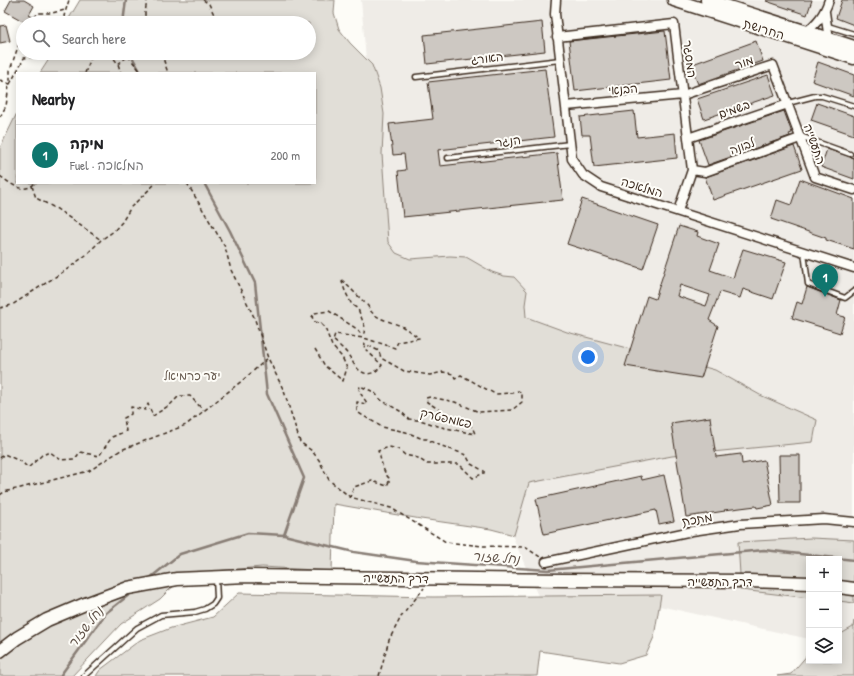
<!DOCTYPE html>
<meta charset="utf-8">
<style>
body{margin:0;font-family:"Patrick Hand","Playpen Sans Hebrew",sans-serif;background:#f2f2f2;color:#202124}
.controls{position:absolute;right:12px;bottom:12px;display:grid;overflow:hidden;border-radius:0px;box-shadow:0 2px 10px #0003}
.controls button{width:36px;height:36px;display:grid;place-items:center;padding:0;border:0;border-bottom:1px solid #e0e0e0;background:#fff;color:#202124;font:20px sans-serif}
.you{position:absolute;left:588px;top:357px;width:14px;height:14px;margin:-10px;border:3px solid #fff;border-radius:50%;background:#1a73e8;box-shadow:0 0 0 6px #1a73e833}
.badge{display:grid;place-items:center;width:26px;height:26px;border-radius:50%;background:#0f766e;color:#fff;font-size:13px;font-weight:700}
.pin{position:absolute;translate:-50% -33px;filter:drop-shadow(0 1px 2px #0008)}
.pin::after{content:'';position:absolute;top:21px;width:14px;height:12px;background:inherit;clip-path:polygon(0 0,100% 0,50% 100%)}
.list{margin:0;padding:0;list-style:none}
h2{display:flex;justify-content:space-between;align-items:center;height:52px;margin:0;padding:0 16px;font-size:17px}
h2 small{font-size:13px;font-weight:400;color:#757577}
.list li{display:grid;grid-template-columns:26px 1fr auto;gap:12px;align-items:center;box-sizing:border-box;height:60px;padding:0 16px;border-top:1px solid #e0e0e0}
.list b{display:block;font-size:15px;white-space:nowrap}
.list p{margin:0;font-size:13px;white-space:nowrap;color:#757577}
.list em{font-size:13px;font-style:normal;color:#757577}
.icon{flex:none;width:22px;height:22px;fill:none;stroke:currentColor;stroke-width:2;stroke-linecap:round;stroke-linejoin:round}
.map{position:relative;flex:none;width:854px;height:676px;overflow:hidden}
.search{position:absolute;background:#fff;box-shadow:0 2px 10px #0003;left:16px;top:16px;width:300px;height:44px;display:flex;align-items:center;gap:10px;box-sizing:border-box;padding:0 14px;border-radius:22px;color:#757577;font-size:15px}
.panel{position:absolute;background:#fff;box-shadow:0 2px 10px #0003;left:16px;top:72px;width:300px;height:112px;border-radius:0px}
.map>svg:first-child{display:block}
</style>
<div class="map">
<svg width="854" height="676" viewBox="0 0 854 676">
<rect width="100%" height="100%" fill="#fdfcf7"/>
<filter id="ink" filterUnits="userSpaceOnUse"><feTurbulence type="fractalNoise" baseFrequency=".025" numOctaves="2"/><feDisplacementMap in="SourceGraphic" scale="8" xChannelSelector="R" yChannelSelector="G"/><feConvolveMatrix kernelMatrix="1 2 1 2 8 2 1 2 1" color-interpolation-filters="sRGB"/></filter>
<g filter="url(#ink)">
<!-- built -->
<path fill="#efece7" d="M361 0H854V649L839 646V559H809V639L628 599 538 596 380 225Z"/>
<!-- green -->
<path fill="#e1ded7" stroke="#8e847a" d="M80 0H335L334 13 339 29 350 43 372 65 380 88 384 114 382 154 388 242 396 253 410 259 450 256 466 257 492 272 504 276 514 277 527 291 525 305 526 317 567 332 649 354 694 364 715 370 760 395 817 420 813 442 672 456 529 483 514 535 491 529 421 519 334 504 332 571 262 567 191 573 169 590 160 599 121 624 72 676H0V148L17 113V183H315V73H40L53 53H309V23H68V20Z
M811 538 854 540V603L839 601V559H809V598L741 590 738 542Z
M239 593 433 597 661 595 654 637 646 655 619 663 540 651 537 676H96L100 670 140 640 171 628 213 617Z
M854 621V676H777L791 674 809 653V661H839V635L853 627Z"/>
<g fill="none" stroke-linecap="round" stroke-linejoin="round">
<!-- stream -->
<path stroke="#887d74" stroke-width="2.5" d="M123 23 126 0
M130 53 141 73
M204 183 230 231 255 283 267 394 304 478 284 535
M150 578 180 554 248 533 284 535 354 552 416 561 548 570 764 550 854 560
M60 676 106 613 130 594"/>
</g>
<!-- building -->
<path fill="#cdc8c2" stroke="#3b2a1e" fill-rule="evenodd" d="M11 0H24L34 6 29 15 43 23H26L5 11Z
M767 0H812L807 15 766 1Z
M842 0H854V25L836 18Z
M542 22 545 51 427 64 424 35Z
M6 25 10 41 0 43V26Z
M665 31 671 80 575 91 569 41Z
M756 41 763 61 698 84 690 65Z
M818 62 854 75V96L812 81Z
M545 69 554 137 438 150 440 166 557 153 563 200 403 217 398 171 406 170 404 154 393 155 389 124 433 119 428 82Z
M768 75 775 95 704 119 697 99Z
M817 103 854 116V135L811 120Z
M634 111 637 137 675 133 677 158 594 167 590 135H582L580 117Z
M784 111 792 133 789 134 790 136 708 165 699 140Z
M794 146 802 169 713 200 705 177Z
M827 149 854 158V179L821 167Z
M800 179 854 199V249L826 240V238L771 219 777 200 791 205Z
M582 199 658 225 643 269 567 244Z
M679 226 698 232 697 236 719 244 710 270 733 278 743 249 786 262 773 299 743 289 740 298 720 292 709 320 718 326 701 378 625 366 647 296 655 299ZM680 285 710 295 706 306 677 296Z
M807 287 841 300 837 315 845 317 840 333 792 318 797 302 802 304Z
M710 417 716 457 741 454 742 464 764 460 773 505 757 508 756 506 724 510 725 511 686 517 671 423Z
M779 455H800V503H780Z
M664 475 674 521 659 524 656 510 544 534 536 499 641 476 642 480Z"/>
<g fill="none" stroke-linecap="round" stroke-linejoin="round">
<!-- lane casing -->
<g stroke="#3b2a1e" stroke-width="7">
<path id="lane" d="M828 26 854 34
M416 77 560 60
M788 103 815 96H822L854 106
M800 136 850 154
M448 158 570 144
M804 252 808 284 845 298 854 291
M84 676 137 628 161 615 195 612 205 609 213 604 217 598 216 579"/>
</g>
<!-- street casing -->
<g stroke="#3b2a1e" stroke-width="11">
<path id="street" d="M556 0 555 14 572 159 583 175 601 187 854 268
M825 12 829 40
M806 32C818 22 824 15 829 0
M557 37 674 24 692 170 678 211
M566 106 683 95 773 65 815 177 854 190
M688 138 788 104
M692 170 705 172 800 138
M546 562 692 531 740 524 824 519 854 522"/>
</g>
<!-- secondary casing -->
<g stroke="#3b2a1e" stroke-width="15">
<path id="secondary" d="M674 0 854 58
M707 0 854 47
M839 587 854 589
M0 651 17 638 47 620 85 604 128 588 177 579 247 576 563 580 749 581 809 583"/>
</g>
<!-- path -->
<path stroke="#3b2a1e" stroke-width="1.5" stroke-dasharray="4 3" stroke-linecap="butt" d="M203 0 209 4 218 23
M30 23 38 13H52L65 10
M69 23 64 16 69 0
M145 23V13L147 0
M110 53 118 64 121 73
M164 53V61L168 73
M199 53 207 58 214 55V53
M241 53H248
M128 56 142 73
M118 64 132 53
M85 73 93 53
M0 80 10 84V70L23 32
M0 117 6 106 9 86 24 58 51 56 53 53
M0 176C11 184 24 195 35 183
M187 183 225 247 231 270 254 317 268 358 284 391 300 442 312 451 319 460 329 480 350 497 391 508 446 542 483 546 525 547 540 557
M32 186 36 198 57 209 101 240
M0 308 12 305 69 268 86 255 101 240 114 231 122 222 131 207 156 183
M315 349 325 366 343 381 347 368 342 357 332 346 325 328 321 324 315 322 312 317 314 313 329 311 357 329 360 333H364L365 327 358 309 352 305 345 291 341 279 368 306C373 320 392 321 403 327 408 330 414 334 419 338L398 342 395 348 364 338 335 334 333 340C339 345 345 350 349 356 352 360 354 366 358 369 366 377 376 374 382 365L364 348 365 344 379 351 381 358 404 371 430 375 443 372 453 374 455 378 461 375 495 394 513 393 518 391 522 393V402L512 410 479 412 455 402 430 397 426 398 427 402C432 405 438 409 443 412 457 418 470 418 475 434L441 427 423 421 409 419 400 411 381 400 374 392 360 386 359 391 367 403 366 404 357 402V412L382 427 406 432 423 439H427L434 443 466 455 471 464 484 471V473L473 478 459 464H427L418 458 405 455 398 449 389 447 378 451C382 461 382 472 390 479L387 486 372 481 354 487 350 497
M0 458 4 454 22 462 28 468 42 455 50 452 61 460 75 459 80 452 99 456 112 437 126 431 124 418 131 414V407L145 410 148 404 153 416 171 404 179 396H190L203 410
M0 495 4 492 89 471 121 450 186 425 243 380 268 358
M379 676 389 640 401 617 424 588"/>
<!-- lane -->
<use href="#lane" stroke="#fdfcf7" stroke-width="4"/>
<!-- street -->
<use href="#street" stroke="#fdfcf7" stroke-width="8"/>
<!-- secondary -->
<use href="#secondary" stroke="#fdfcf7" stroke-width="12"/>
</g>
</g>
<g text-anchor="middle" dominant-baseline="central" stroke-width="4" stroke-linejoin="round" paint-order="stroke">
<!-- street labels -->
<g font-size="12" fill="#3b2a1e" stroke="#fdfcf7">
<text transform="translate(764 29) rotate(18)">החרושת</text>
<text transform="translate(487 58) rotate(-7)">האורג</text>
<text transform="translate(690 59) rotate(83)">המסגר</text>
<text transform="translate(744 62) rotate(-18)">מור</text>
<text transform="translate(623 89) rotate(-5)">הבנאי</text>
<text transform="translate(734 109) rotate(-19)">בשמים</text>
<text transform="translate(508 141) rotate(-7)">הנגר</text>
<text transform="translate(815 144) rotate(70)">התעשייה</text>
<text transform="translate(742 146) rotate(-20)">לבונה</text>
<text transform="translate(642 187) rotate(17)">המלאכה</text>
<text transform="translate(446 418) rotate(13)">פאמפטרק</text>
<text transform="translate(697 519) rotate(-10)">מתכת</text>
<text transform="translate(396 578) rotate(1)">דרך התעשייה</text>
<text x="720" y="581">דרך התעשייה</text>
</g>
<!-- park labels -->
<g font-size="12" fill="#64574c" stroke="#fdfcf7">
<text x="192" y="375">יער כרמיאל</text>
</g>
<!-- water labels -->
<g font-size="13" font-style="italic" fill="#615349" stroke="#fdfcf7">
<text transform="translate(496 557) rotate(4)">נחל שזור</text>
<text transform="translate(85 627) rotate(-52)">נחל שזור</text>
</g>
</g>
</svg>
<div class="controls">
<button>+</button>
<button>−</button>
<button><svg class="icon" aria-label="layers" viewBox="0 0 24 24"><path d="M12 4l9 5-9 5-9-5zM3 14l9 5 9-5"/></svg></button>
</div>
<div class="you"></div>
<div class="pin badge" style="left:825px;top:297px">1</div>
<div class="search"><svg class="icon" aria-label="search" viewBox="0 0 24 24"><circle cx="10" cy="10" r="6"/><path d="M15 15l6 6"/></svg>Search here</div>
<section class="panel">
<h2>Nearby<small></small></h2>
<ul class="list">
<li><span class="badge">1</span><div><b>מיקה</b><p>Fuel · המלאכה</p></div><em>200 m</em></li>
</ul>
</section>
</div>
